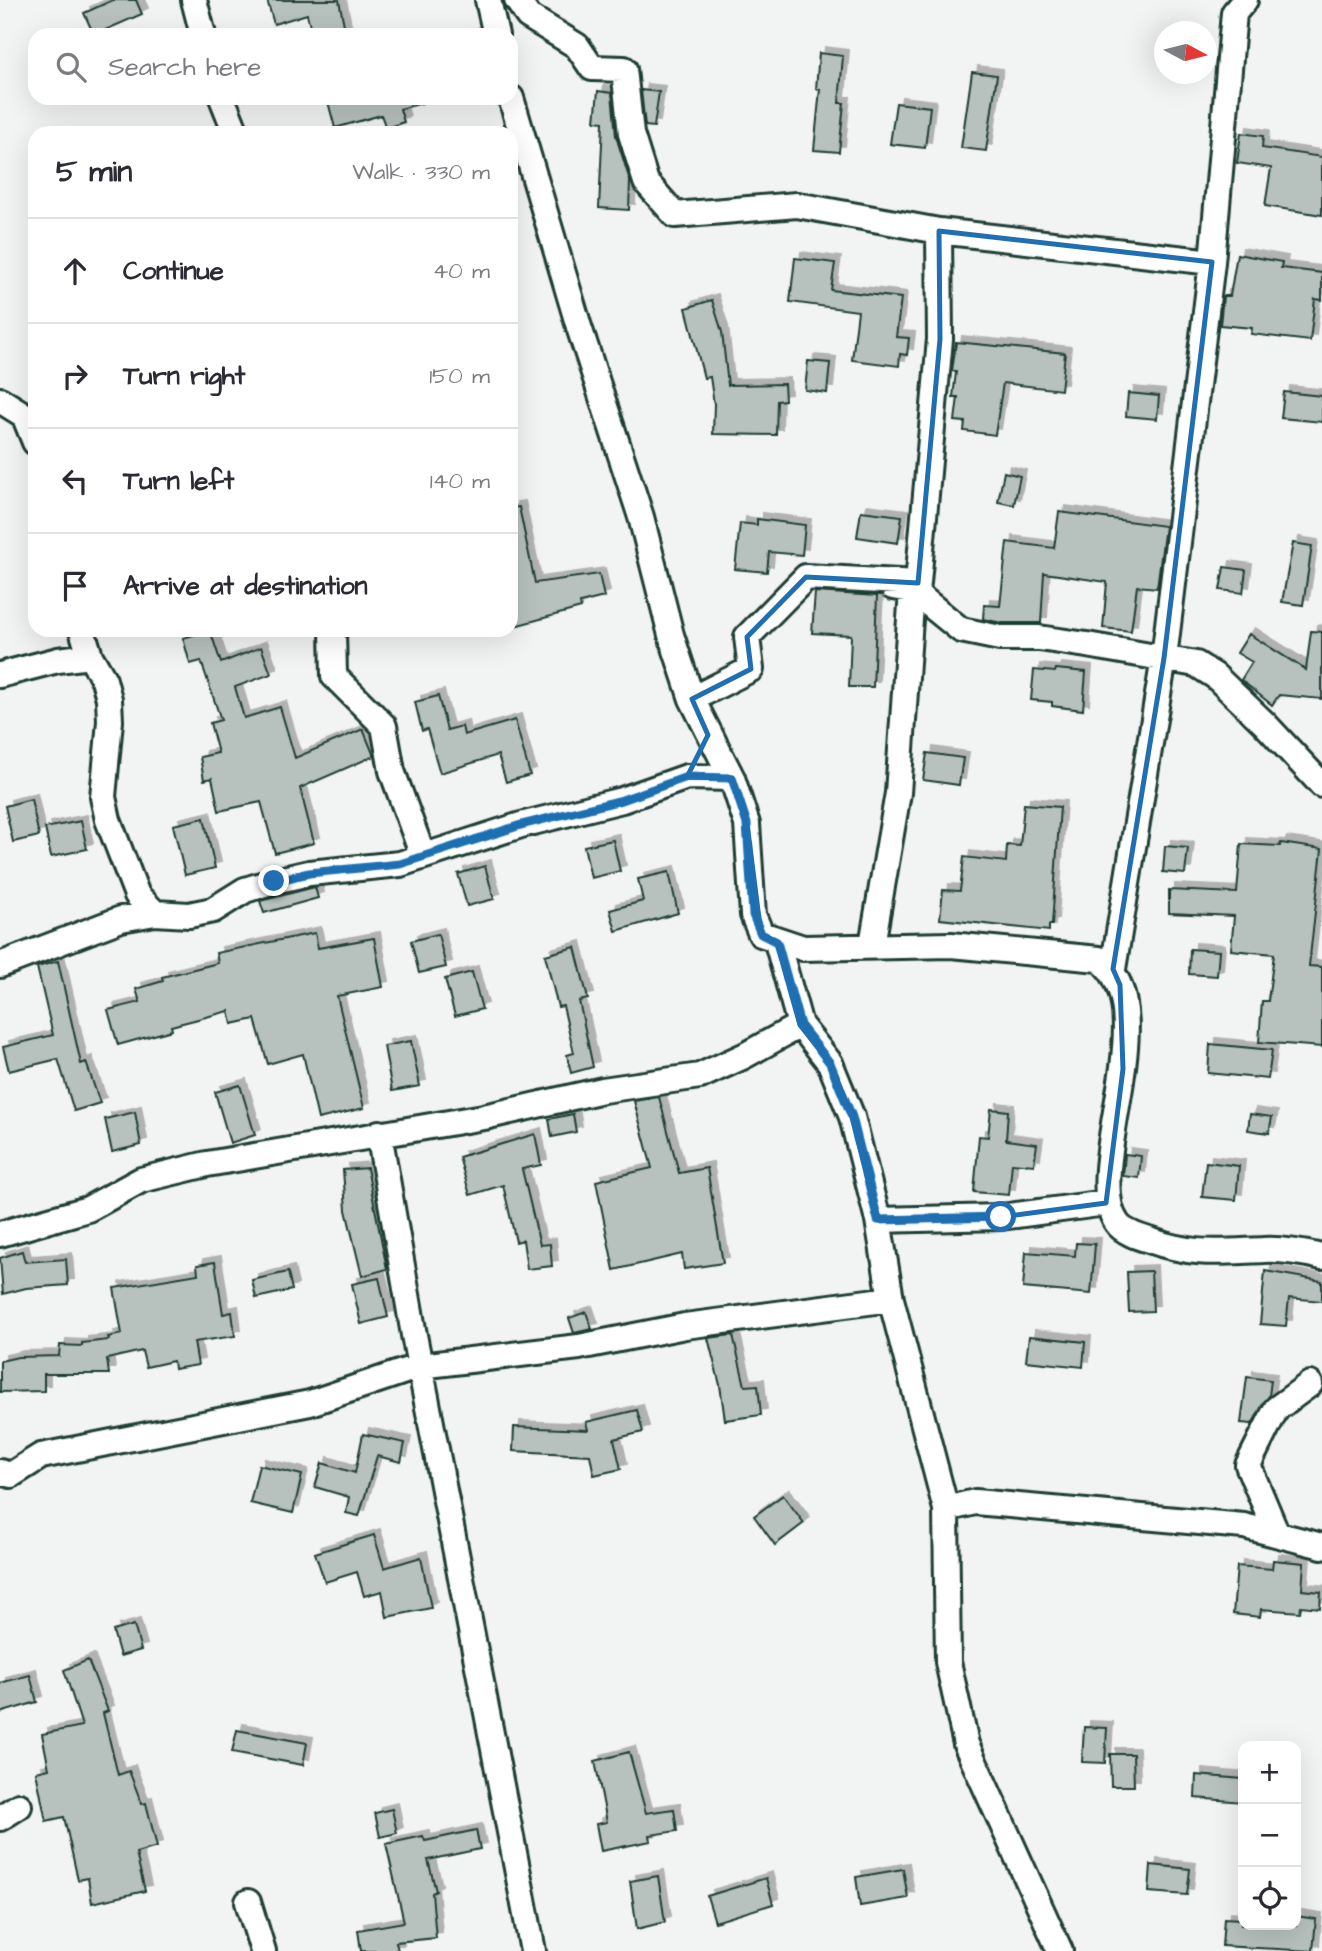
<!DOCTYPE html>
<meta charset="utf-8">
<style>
body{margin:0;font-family:"Architects Daughter",sans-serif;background:#f2f2f3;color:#2b2b33}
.controls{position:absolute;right:21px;bottom:21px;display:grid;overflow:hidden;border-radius:14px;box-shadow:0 7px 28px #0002}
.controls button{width:63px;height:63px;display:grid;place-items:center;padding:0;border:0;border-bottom:2px solid #e1e1e2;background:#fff;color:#2b2b33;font:35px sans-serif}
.compass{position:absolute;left:1154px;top:21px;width:63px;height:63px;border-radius:50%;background:#fff;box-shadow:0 7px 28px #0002;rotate:97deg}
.stop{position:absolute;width:21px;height:21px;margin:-16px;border:5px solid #1f6fb2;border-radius:50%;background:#fff}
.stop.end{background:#1f6fb2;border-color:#fff;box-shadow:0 2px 7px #0008}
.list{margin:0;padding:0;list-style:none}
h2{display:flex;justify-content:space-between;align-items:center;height:91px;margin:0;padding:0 28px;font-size:30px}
h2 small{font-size:23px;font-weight:400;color:#7c7c81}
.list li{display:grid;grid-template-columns:46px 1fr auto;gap:21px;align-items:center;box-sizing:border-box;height:105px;padding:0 28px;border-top:2px solid #e1e1e2}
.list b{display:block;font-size:26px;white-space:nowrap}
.list em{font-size:23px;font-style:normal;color:#7c7c81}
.icon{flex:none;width:38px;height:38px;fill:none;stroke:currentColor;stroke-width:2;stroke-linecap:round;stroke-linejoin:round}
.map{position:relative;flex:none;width:1322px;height:1951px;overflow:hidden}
.search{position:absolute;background:#fff;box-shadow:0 7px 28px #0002;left:28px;top:28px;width:490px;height:77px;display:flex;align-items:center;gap:18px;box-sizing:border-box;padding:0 24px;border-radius:21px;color:#7c7c81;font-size:26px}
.panel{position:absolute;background:#fff;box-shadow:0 7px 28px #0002;left:28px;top:126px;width:490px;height:511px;border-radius:21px}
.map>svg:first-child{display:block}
</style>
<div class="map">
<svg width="1322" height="1951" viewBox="0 0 1322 1951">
<defs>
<filter id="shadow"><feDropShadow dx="6" dy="-6" stdDeviation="0" flood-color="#0004"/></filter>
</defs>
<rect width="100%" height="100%" fill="#f2f3f3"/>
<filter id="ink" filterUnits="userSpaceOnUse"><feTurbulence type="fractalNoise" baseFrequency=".0143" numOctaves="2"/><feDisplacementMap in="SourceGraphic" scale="14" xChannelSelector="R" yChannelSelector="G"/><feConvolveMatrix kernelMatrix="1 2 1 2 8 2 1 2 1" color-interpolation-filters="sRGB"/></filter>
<g filter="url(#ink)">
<!-- building -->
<path fill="#b7c1bd" stroke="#1f3d34" stroke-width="2" filter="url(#shadow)" d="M113 0H136L142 14 94 35 84 13Z
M267 0H339L346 35H312L307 14 274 24Z
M819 53 843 56 839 103H844L839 152 814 150 820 89H816Z
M972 72 997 75 986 151 961 148Z
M641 90 659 92 654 127 645 126Z
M598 91 612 93 616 136 630 181 629 210 599 208 603 122 595 121Z
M327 98H421L422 103 400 109 404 122 386 128 381 115 335 128Z
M896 103 930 107 925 148 890 144Z
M1241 133 1263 136 1262 148 1322 157V215L1265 206 1271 168 1237 163Z
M1237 254 1282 262 1281 268 1322 273V300L1315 299 1310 341 1251 334 1252 328 1220 325 1223 296H1230Z
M795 258 835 263 831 290 901 298 896 337 909 338 907 355 900 354 899 366 852 360 858 311 790 302Z
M712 300 722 332 728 385 784 384 785 400 777 401 776 435 713 434 714 404 710 377 704 378 686 308Z
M956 342 1065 353 1061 390 1003 383 995 435 964 431 965 422 955 421 958 397H953L956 372 952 371Z
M808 361 830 363 827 393 805 390Z
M1284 392 1322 396V422L1281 418Z
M1128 393 1159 396 1157 419 1126 416Z
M1004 472 1020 476 1014 505 998 502Z
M519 507 535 583 599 574 604 597 580 603 581 608 511 627V508Z
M861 511 902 516 898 543 857 537Z
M1059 512 1165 526 1157 588 1137 586 1131 631 1103 628 1107 582 1044 573 1041 623H1002L983 619 984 605 1000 606 1007 542 1054 548Z
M757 519 805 525 802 555 769 552 767 572 735 569 740 523 757 525Z
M1293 543 1312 546 1303 605 1282 602Z
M1224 567 1246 570 1243 593 1220 590Z
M815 592 877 596 873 687H849L851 635 812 633Z
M210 630 221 663 261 647 271 674 235 687 244 718 280 707 295 758 363 729 374 756 300 788 314 843 275 853 261 802 219 811 212 778 204 780 200 757 218 753 210 723 221 720 201 661 190 664 183 638Z
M1311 631 1322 632V699L1279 695 1272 705 1241 680 1252 662 1237 653 1249 634 1306 670Z
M1056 669 1086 672 1083 710 1052 706V702L1031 700 1034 670 1055 672Z
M438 696 447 730 462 726 464 735 515 720 530 775 506 782 498 755 440 773 427 729 422 731 415 702Z
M927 753 963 758 959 785 923 780Z
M31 799 39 836 13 842 5 806Z
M1024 804 1060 807 1052 925H1049V931L940 919 943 890 960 891 964 857 1006 862 1007 845 1020 846Z
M204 818 215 868 185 875 173 825Z
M81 821 87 849 51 857 45 828Z
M613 840 620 871 591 878 584 846Z
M1281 843 1322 849 1309 966 1322 967V1047L1259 1042 1262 1001H1268L1274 954 1231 950 1234 916 1169 913V890L1237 893 1241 844 1280 846Z
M1165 846 1188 848 1185 874 1163 872Z
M485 866 494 899 467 906 458 874Z
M669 872 678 913 616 931 610 910 643 901 638 879Z
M315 887 318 898 264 913 260 901Z
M315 933 318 948 374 938 383 987 337 996 364 1108 318 1119 303 1054 268 1064 255 1019 232 1024 229 1011 171 1026 172 1030 118 1045 108 1010 140 1002 136 989 163 981 162 977 218 963 216 953Z
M438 934 446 967 419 973 411 941Z
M575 947 588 999 579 1001 593 1067 571 1073 567 1055 574 1053 563 1006 558 1007 545 955Z
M1190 949 1219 951 1217 976 1189 974Z
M58 961 81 1064 86 1062 100 1103 74 1111 58 1059 9 1071 3 1047 53 1035 37 967Z
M472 972 482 1009 455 1016 445 979Z
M411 1041 420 1086 392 1091 384 1046Z
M1210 1044 1272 1050 1268 1079 1208 1073Z
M240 1085 255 1135 230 1143 215 1092Z
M659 1097 679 1173 707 1168 723 1263 684 1269 682 1254 614 1270 596 1181 652 1168 634 1101Z
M991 1109 1008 1111 1006 1140 1037 1144 1034 1165 1012 1163 1009 1195 974 1192 979 1136 988 1137Z
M135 1112 141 1145 112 1152 105 1119Z
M573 1114 576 1132 552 1137 549 1119Z
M1250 1114 1272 1117 1269 1133 1248 1130Z
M535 1134 541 1165 522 1169 540 1245 550 1244 552 1266 527 1269 523 1240 516 1242 503 1185 470 1195 459 1157Z
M1125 1154 1141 1156 1139 1178 1123 1176Z
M1206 1162 1239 1166 1236 1200 1202 1197Z
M367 1168 387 1269 362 1276 346 1210 343 1170Z
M1076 1243 1095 1244 1091 1294 1023 1288 1026 1252 1075 1256Z
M22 1251 25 1262 66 1259 68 1285 26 1288 3 1294 0 1258Z
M215 1262 223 1314 232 1312 235 1336 194 1342 198 1365 174 1369 173 1361 146 1367 142 1351 107 1359 109 1374H44V1391L0 1392V1361L18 1357 59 1356 60 1345 82 1346V1343L109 1340 108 1337 122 1334 114 1288 198 1274 197 1265Z
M1151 1271 1153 1311 1129 1312 1127 1272Z
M1265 1271 1322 1281V1301L1289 1298 1286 1326 1260 1324Z
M288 1272 292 1290 256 1298 252 1280Z
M379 1278 388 1317 361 1324 352 1284Z
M586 1312 592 1329 574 1333 569 1318Z
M733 1335 745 1386 758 1385 761 1415 725 1420 720 1385 708 1338Z
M1029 1336 1085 1342 1083 1367 1026 1361Z
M1247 1377 1271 1380 1269 1396 1252 1424 1241 1423Z
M637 1410 643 1432 614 1439 621 1469 594 1475 590 1455 513 1451 514 1427 588 1430 586 1422Z
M363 1434 405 1443 401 1462 377 1456 359 1516 346 1513 349 1497 315 1487 322 1463 355 1473Z
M259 1465 302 1475 293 1513 250 1503Z
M783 1495 804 1523 775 1545 754 1516Z
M374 1535 384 1568 421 1557 431 1608 387 1617 382 1591 364 1596 357 1572 325 1582 315 1553Z
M1273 1560 1304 1563 1302 1590 1321 1592 1320 1608 1301 1606 1300 1612 1261 1609 1260 1617 1233 1614 1237 1566 1272 1569Z
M134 1625 141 1650 120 1656 113 1631Z
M88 1660 108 1711 103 1713 118 1775 129 1771 142 1804 146 1803 157 1847 136 1853 145 1891 92 1903 88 1878 78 1880 64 1817 46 1821 36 1772 49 1769 42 1734 82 1726 64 1670Z
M30 1675 37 1702 0 1713V1683Z
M1084 1727 1107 1728 1105 1763 1082 1762Z
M237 1730 307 1743 303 1765 232 1752Z
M629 1752 646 1813 674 1809 677 1831 650 1835 651 1841 601 1851 596 1824 607 1822 595 1761Z
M1110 1754H1133L1134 1786H1111Z
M1196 1775 1243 1779V1802L1195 1798Z
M392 1809 397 1833 380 1837 375 1813Z
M476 1830 480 1849 428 1860 436 1891 432 1893 436 1938 396 1942 398 1951H361L358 1930 404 1922 386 1844 423 1836 425 1841Z
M1151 1865 1190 1869 1187 1895 1149 1892Z
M903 1869 908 1898 860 1906 856 1877Z
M658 1876 665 1922 637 1929 630 1881Z
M766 1878 773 1904 715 1922 707 1896Z
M1296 1916 1316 1919 1313 1951 1222 1946 1224 1918 1241 1919V1925H1296Z"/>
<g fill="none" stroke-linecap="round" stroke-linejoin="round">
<!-- minor casing -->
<g stroke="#1f3d34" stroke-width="30">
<path id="minor" d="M194 0 203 35
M488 0 496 35
M517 0 528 16 577 46 592 68 624 69 631 134 646 182 675 215 797 205 939 231 940 339 918 583 806 577 747 637 751 669 692 699
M222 98 236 133
M511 98 579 327 641 517 671 635 692 699 732 778 747 824 753 915 761 934 803 948 951 945 1099 959C1167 1008 1080 1171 1117 1223 1123 1232 1139 1237 1149 1240 1194 1256 1218 1252 1264 1250 1282 1249 1304 1253 1322 1257
M939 231 1212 262 1234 13 1245 0
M0 400 24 415 35 442
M893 587 912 590 961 630 1000 638H1039L1087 645 1196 664 1215 676 1265 724 1322 785
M82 630 90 656 104 680 109 699 110 721 103 797 108 820 137 895 155 913
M333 630 334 676 384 726 392 771 423 856
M0 675 58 660 90 656
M777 942 800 1025 830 1063 852 1117 878 1220 891 1299 946 1509 948 1662 966 1744 1060 1951
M872 945 898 793 912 590
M0 965 121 919 155 913 189 915 213 910 245 890 274 881 309 873 400 864 521 825 622 800 687 777 732 778
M1113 969 1164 658 1212 262
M379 1133 414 1335 533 1951
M878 1220 1001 1217 1106 1203
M0 1234 88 1209 141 1180 207 1164 484 1117 603 1090 700 1076 744 1056 800 1025
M0 1472 11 1475 41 1456 310 1403 420 1366 579 1347 685 1326 891 1299
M946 1509 975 1502 1244 1526 1322 1546
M1277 1534 1248 1465 1276 1409 1310 1384
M0 1818 19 1806
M248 1902 263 1951"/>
</g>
<!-- minor -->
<use href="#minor" stroke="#fff" stroke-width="24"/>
</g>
</g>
<g fill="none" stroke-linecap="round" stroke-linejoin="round" filter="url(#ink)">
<!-- route -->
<path stroke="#1f6fb2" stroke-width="9" d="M274 881 309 873 400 864 521 825 622 800 687 777 732 778 747 824 753 915 761 934 777 942 800 1025 830 1063 852 1117 878 1220 1001 1217"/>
</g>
<!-- marked area -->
<path fill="none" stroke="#1f6fb2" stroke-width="5" stroke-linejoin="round" d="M939 231 1212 262 1164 658 1113 969 1120 985 1123 1069 1106 1203 1001 1217 878 1220 852 1117 830 1063 800 1025 777 942 761 934 747 824 732 778 687 777 708 735 692 699 751 669 747 637 806 577 918 583 940 339Z"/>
</svg>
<div class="controls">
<button>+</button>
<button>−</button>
<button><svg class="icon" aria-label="locate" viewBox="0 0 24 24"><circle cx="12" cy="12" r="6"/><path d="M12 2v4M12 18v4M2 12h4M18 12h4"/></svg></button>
</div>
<svg class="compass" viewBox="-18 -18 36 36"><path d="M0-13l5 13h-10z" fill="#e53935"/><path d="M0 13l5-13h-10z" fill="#7c7c81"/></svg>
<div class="stop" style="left:1001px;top:1217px"></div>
<div class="stop end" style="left:274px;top:881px"></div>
<div class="search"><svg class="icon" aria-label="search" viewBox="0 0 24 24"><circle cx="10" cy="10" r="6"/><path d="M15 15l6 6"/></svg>Search here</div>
<section class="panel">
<h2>5 min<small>Walk · 330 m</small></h2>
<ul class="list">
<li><svg class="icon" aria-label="ahead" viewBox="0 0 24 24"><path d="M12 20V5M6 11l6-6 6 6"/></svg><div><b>Continue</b></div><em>40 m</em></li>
<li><svg class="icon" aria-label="right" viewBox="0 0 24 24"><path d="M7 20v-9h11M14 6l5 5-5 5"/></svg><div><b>Turn right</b></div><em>150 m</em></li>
<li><svg class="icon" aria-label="left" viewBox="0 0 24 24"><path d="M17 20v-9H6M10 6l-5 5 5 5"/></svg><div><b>Turn left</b></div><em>140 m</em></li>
<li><svg class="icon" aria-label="arrive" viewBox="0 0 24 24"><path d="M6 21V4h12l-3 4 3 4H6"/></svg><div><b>Arrive at destination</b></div></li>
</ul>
</section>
</div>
